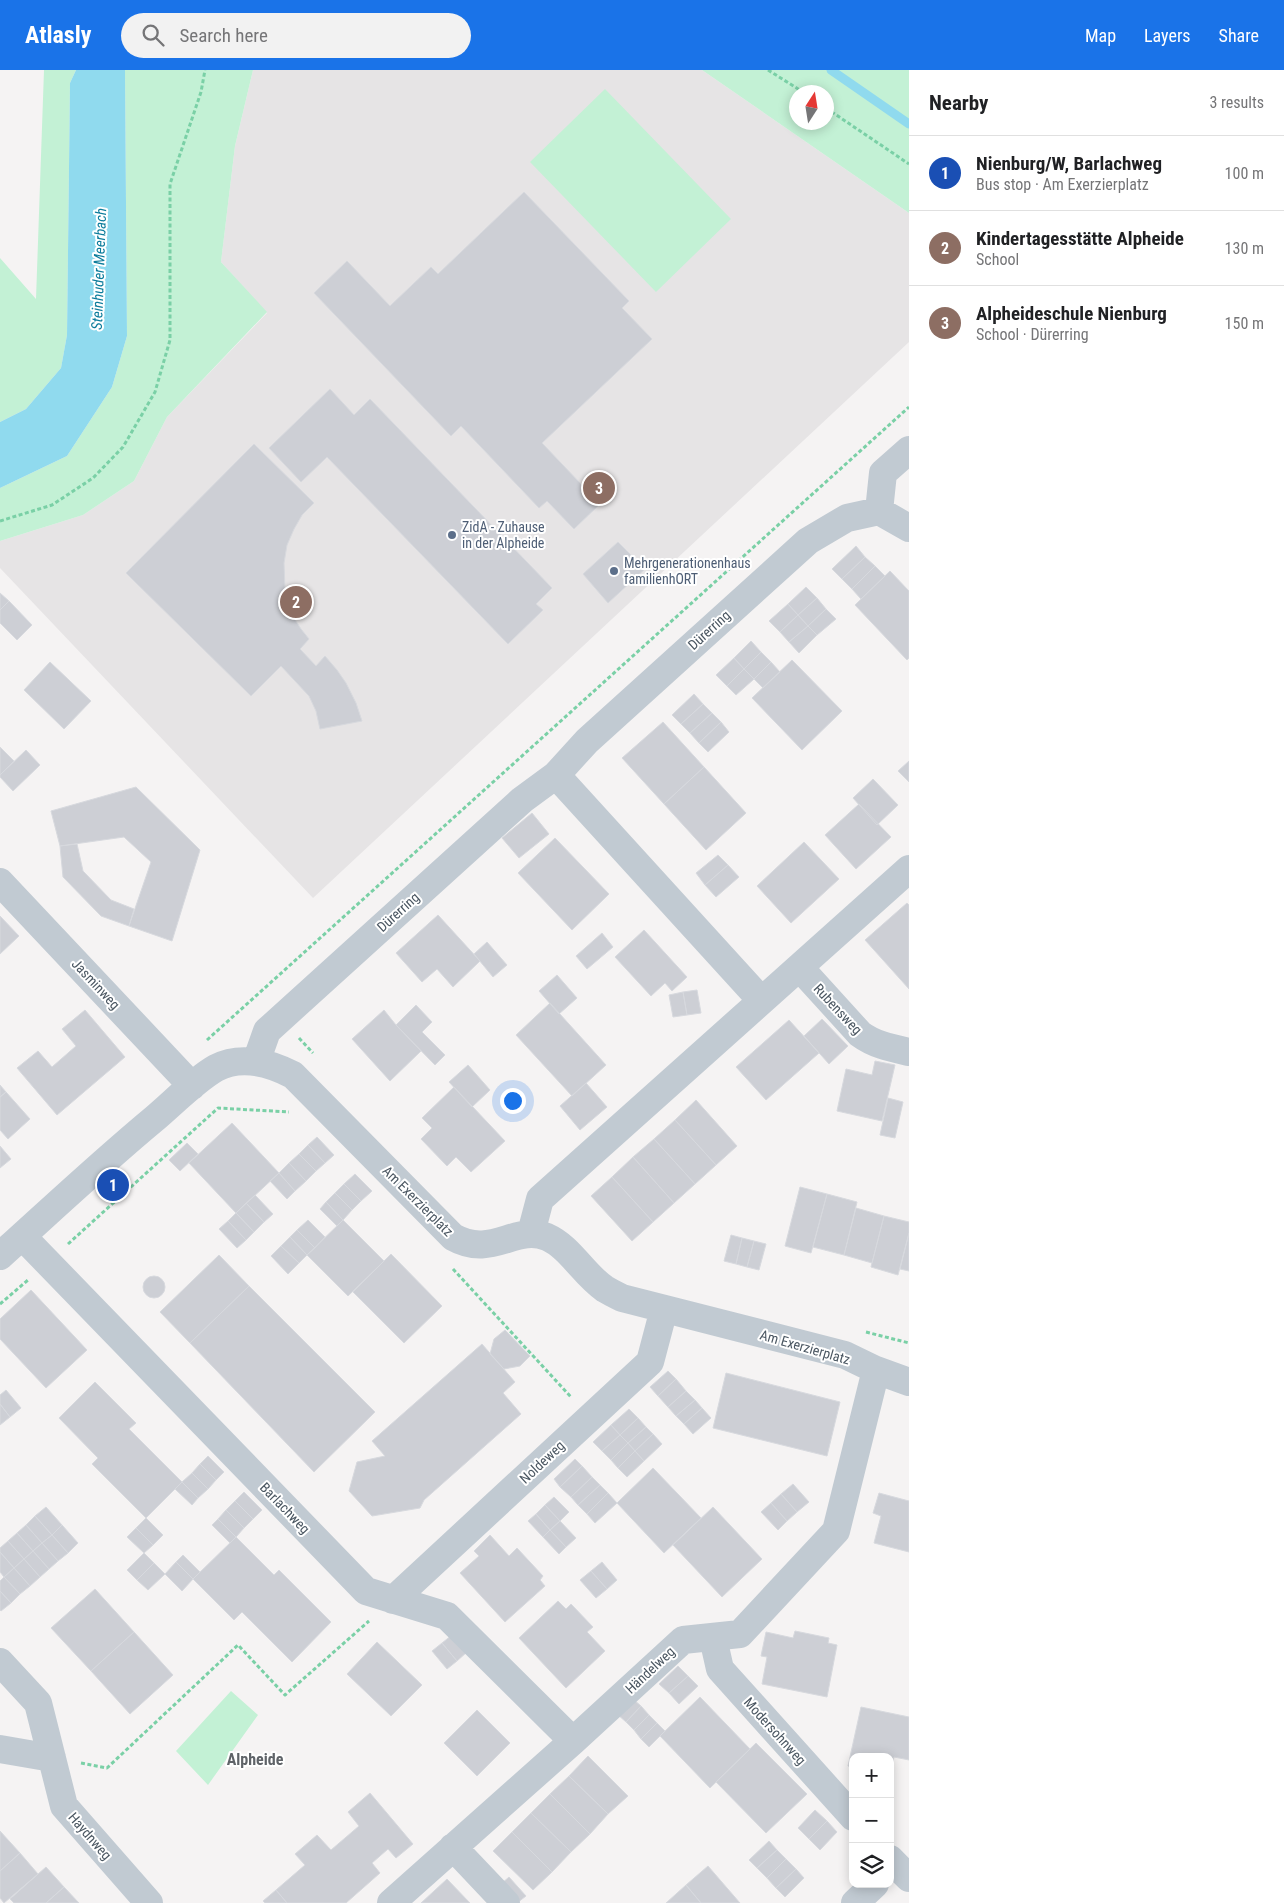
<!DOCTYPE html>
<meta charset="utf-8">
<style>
body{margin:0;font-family:"Roboto Condensed",sans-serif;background:#f2f2f2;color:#202124}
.controls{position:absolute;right:15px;bottom:15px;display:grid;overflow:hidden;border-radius:10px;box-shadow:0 2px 12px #0003}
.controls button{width:45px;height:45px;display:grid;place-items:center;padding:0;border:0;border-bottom:1px solid #e0e0e0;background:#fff;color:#202124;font:25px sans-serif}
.compass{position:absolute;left:789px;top:15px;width:45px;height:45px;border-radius:50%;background:#fff;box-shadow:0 2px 12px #0003;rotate:12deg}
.you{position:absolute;left:512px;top:1030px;width:18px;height:18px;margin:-12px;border:4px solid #fff;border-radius:50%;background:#1a73e8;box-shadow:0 0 0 8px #1a73e833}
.badge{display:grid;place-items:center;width:32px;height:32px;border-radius:50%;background:#1a73e8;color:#fff;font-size:16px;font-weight:700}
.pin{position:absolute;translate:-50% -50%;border:2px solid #fff;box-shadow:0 1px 5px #0006}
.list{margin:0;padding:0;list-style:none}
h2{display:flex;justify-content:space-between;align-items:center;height:65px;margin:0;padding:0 20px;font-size:21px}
h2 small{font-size:16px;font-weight:400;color:#757577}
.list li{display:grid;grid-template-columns:32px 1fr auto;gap:15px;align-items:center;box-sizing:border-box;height:75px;padding:0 20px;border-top:1px solid #e0e0e0}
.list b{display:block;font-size:19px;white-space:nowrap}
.list p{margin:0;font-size:16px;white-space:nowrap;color:#757577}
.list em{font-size:16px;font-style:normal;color:#757577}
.icon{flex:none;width:28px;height:28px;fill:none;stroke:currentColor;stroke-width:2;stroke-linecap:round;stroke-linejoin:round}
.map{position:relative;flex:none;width:909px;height:1833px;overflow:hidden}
header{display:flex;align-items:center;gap:30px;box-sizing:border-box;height:70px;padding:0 25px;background:#1a73e8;color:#fff}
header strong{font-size:24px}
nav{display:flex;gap:28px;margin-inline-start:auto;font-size:18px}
.search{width:350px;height:45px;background:#f2f2f2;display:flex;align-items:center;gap:12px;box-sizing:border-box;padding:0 18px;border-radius:28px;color:#757577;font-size:19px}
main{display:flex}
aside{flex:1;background:#fff}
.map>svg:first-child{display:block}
</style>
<header>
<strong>Atlasly</strong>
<div class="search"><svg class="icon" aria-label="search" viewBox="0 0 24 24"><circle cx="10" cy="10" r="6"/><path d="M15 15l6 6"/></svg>Search here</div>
<nav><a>Map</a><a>Layers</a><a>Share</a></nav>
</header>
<main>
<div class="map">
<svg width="909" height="1833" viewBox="0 0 909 1833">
<rect width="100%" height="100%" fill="#f5f3f3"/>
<!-- education -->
<path fill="#e6e4e5" d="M253 0H702L909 143V272L313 828 0 498V471L83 445 134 411 167 347 267 243 221 192 235 76Z"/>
<!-- green -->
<path fill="#c3f1d5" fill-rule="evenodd" d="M44 0H76L70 13 67 265 61 298 26 339 0 352V188L36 229Z
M125 0H253L235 76 221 192 267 242 167 347 134 411 83 445 0 471V418L67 386 112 317 127 266Z
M702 0H909V143ZM796 22H826V52H796Z
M605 19 731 149 656 222 530 92Z
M231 1621 258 1645 208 1715 176 1681Z"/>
<!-- water -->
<path fill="#90daee" d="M76 0H125L127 266 112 317 67 386 0 418V352L26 339 61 298 67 265 70 13Z"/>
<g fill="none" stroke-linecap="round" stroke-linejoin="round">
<!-- stream -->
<path stroke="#90daee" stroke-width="9" d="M831 0 909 54"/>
</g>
<!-- building -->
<path fill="#cdcfd5" stroke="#d7d9de" d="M524 122 629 231 622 238 652 269 542 373 600 434 574 459 547 431 539 438 461 356 451 366 314 223 347 191 390 236 431 197 438 204Z
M330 319 354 345 370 329 552 518 536 534 543 540 508 574 327 387 301 412 269 378Z
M254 374 314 433 302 445 294 459 287 475 284 493 285 521 288 536 294 548 301 559 309 569 300 579 316 596 325 586 337 600 346 613 356 633 362 651 320 659 316 641 309 626 281 596 251 626 126 503Z
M618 472 645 499 608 533 583 504Z
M856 476 865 487 842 509 832 499Z
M865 487 875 496 852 519 842 509Z
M875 496 885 506 861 529 852 519Z
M890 501 909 521V588L907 590 855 535Z
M806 517 817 528 798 545 788 534Z
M0 523 9 531 0 540Z
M817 528 826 539 808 556 798 545Z
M9 531 32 555 17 570 0 553V540Z
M788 534 798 545 780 562 769 551Z
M826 539 836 549 817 565 808 556Z
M798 545 808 556 789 572 780 562Z
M808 556 817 565 799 583 789 572Z
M751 571 761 582 744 599 734 588Z
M761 582 771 592 754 609 744 599Z
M734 588 744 599 727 616 716 605Z
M792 590 842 641 802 680 752 628Z
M50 592 91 631 64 659 24 620Z
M771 592 780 602 763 618 754 609Z
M744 599 754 609 736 625 727 616Z
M694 624 703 634 681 654 672 645Z
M703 634 712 643 690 663 681 654Z
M712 643 721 652 699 673 690 663Z
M663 652 704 697 664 734 622 688Z
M721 652 729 662 708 682 699 673Z
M0 677 14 691 0 705Z
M26 680 40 695 13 721 0 707V705Z
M909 691V712L898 701Z
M704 697 746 743 706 780 664 734Z
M873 709 898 735 877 755 853 728Z
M136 717 200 780 172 871 129 856 151 792 124 767 60 776 51 741Z
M859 734 891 767 856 799 825 765Z
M532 743 549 764 519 788 502 768Z
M555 768 609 824 572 860 518 803Z
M804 772 839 809 791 853 757 816Z
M77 774 83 801 111 830 134 839 129 856 101 846 63 807 60 776Z
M718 785 728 795 705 815 696 803Z
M728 795 739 807 716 827 705 815Z
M907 833 909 835V919L865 870Z
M438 845 480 891 453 917 437 899 422 912 396 883Z
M0 846 19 866 0 884Z
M644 860 687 907 672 921 665 913 651 926 615 887Z
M602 863 613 877 587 899 576 886Z
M487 872 507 895 493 907 474 884Z
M557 905 577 928 559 944 539 921Z
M697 920 701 943 687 945 683 922Z
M683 922 687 945 673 947 669 925Z
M550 933 606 995 572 1026 516 965Z
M416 935 432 952 422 962 445 985 435 995 396 955Z
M85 940 125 987 57 1045 17 998 38 981 52 997 76 976 62 959Z
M384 940 396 955 421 981 390 1011 352 969Z
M822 949 848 976 829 994 804 966Z
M789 950 819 983 766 1030 736 997Z
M875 991 895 995 882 1051 837 1041 846 999 872 1005Z
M468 995 490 1020 472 1037 449 1012Z
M586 1013 607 1037 580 1060 560 1036Z
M0 1015 6 1022 0 1027Z
M454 1017 505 1071 471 1102 456 1087 447 1096 421 1069 432 1058 422 1048Z
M6 1022 30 1049 8 1069 0 1060V1027Z
M888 1028 903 1032 895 1068 880 1065Z
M696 1030 737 1076 716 1095 675 1050Z
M675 1050 716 1095 695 1114 654 1069Z
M232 1053 279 1103 236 1143 189 1093Z
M317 1067 334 1085 325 1093 308 1075Z
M654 1069 695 1114 674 1133 633 1087Z
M187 1073 198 1084 180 1101 169 1090Z
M308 1075 325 1093 316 1101 299 1084Z
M0 1076 11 1089 0 1098Z
M299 1084 316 1101 306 1111 289 1093Z
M633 1087 674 1133 653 1152 612 1107Z
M289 1093 306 1111 295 1121 279 1103Z
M279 1103 295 1121 287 1129 270 1111Z
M355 1104 372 1121 361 1131 344 1114Z
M612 1107 653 1152 632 1171 591 1126Z
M344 1114 361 1131 352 1140 335 1123Z
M800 1117 827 1124 811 1183 785 1176Z
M335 1123 352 1140 343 1150 326 1132Z
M827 1124 857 1132 844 1185 813 1177Z
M255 1125 273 1144 264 1152 246 1133Z
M326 1132 343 1150 337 1156 320 1139Z
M246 1133 264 1152 254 1162 236 1143Z
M856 1138 884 1146 872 1193 844 1185Z
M236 1143 254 1162 246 1170 228 1151Z
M884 1146 909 1152V1163L898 1205 871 1197Z
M308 1150 325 1167 315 1178 297 1160Z
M343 1150 384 1191 348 1226 307 1185Z
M228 1151 246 1170 237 1178 219 1159Z
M297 1160 315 1178 307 1185 290 1167Z
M909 1163V1201L900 1199Z
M731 1165 742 1168 736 1194 724 1191Z
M290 1167 307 1185 299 1193 281 1176Z
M742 1168 754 1171 747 1197 736 1194Z
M754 1171 766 1174 759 1200 747 1197Z
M281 1176 299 1193 288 1204 271 1186Z
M391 1184 442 1236 404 1273 353 1222Z
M219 1185 249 1216 190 1273 160 1242Z
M143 1217a11 11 0 1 1 22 0a11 11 0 1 1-22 0Z
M249 1216 375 1342 314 1402 190 1273Z
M31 1220 87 1280 46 1318 0 1269V1249Z
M505 1260 530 1286 520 1296 504 1299 490 1284 494 1269Z
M482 1274 515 1312 503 1323 521 1344 424 1430 420 1438 372 1446 349 1421 357 1392 385 1386 372 1371Z
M668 1301 676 1309 658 1326 650 1317Z
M726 1303 840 1332 827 1386 713 1358Z
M676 1309 686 1321 668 1337 658 1326Z
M95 1312 136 1353 129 1359 182 1412 146 1448 92 1394 98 1388 59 1348Z
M6 1320 21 1338 10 1347 0 1334V1325Z
M686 1321 695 1330 676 1346 668 1337Z
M695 1330 702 1338 684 1354 676 1346Z
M0 1334 10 1347 0 1355Z
M702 1338 711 1348 693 1364 684 1354Z
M629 1339 638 1348 620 1365 611 1355Z
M638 1348 646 1357 628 1373 620 1365Z
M611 1355 620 1365 602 1381 593 1372Z
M646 1357 653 1364 635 1381 628 1373Z
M653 1364 662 1374 644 1391 635 1381Z
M620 1365 628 1373 611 1390 602 1381Z
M628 1373 635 1381 618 1398 611 1390Z
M635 1381 644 1391 627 1407 618 1398Z
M208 1386 224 1402 216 1410 200 1394Z
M575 1389 582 1396 560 1417 554 1409Z
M200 1394 216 1410 208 1419 192 1403Z
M582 1396 592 1407 571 1427 560 1417Z
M653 1398 701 1448 664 1483 617 1433Z
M192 1403 208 1419 198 1428 182 1412Z
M592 1407 600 1415 578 1435 571 1427Z
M182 1412 198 1428 192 1435 175 1419Z
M793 1414 809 1432 797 1442 781 1424Z
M600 1415 608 1423 587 1444 578 1435Z
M244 1422 262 1440 253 1449 235 1431Z
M608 1423 617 1433 595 1453 587 1444Z
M879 1423 909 1431V1482L874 1473 881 1446 873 1443Z
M781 1424 797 1442 787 1451 771 1433Z
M554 1427 569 1442 560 1451 545 1435Z
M235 1431 253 1449 244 1458 226 1440Z
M771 1433 787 1451 778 1460 761 1442Z
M545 1435 560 1451 550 1460 536 1444Z
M46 1437 62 1455 52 1465 35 1446Z
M713 1437 762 1489 722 1527 673 1475Z
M226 1440 244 1458 236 1467 218 1449Z
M536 1444 550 1460 543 1467 528 1451Z
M35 1446 52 1465 42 1473 26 1455Z
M146 1448 163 1465 153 1475 136 1458Z
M218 1449 236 1467 230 1473 212 1455Z
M560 1451 576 1468 566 1477 550 1460Z
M26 1455 42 1473 33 1481 17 1463Z
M62 1455 78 1473 68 1483 52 1465Z
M136 1458 153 1475 144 1483 127 1467Z
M550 1460 566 1477 559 1484 543 1467Z
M17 1463 33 1481 24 1489 8 1471Z
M52 1465 68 1483 58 1491 42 1473Z
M490 1465 509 1486 517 1478 543 1506 540 1510 545 1516 505 1552 460 1503 479 1486 474 1481Z
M236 1467 274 1505 279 1500 331 1552 292 1592 242 1542 234 1550 193 1509Z
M8 1471 24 1489 14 1498 0 1482V1478Z
M42 1473 58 1491 49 1499 33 1481Z
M33 1481 49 1499 40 1507 24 1489Z
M0 1482 14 1498 4 1507 0 1502Z
M144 1483 154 1493 137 1510 127 1500Z
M183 1485 200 1502 193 1509 176 1492Z
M24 1489 40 1507 30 1516 14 1498Z
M176 1492 193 1509 182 1521 165 1504Z
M602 1492 617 1510 607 1519 591 1501Z
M154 1493 165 1504 148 1520 137 1510Z
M14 1498 30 1516 20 1524 4 1507Z
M591 1501 607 1519 596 1528 580 1510Z
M4 1507 20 1524 11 1533 0 1521V1511Z
M95 1519 134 1562 91 1601 51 1558Z
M0 1521 11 1533 1 1541 0 1540Z
M558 1531 566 1539 571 1534 593 1557 587 1562 605 1581 566 1618 519 1568Z
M795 1561 829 1568 828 1573 837 1575 827 1627 762 1614 767 1587 761 1586 766 1562 793 1568Z
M134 1562 173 1605 130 1644 91 1601Z
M452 1565 467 1582 457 1591 442 1573Z
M377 1572 422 1615 391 1646 347 1604Z
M442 1573 457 1591 447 1599 432 1581Z
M678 1596 688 1606 669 1623 659 1614Z
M688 1606 698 1616 679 1634 669 1623Z
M700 1627 750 1679 710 1718 660 1666Z
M633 1629 641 1636 626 1652 617 1644Z
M641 1636 649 1645 634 1660 626 1652Z
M861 1637 909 1647V1690L894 1687 890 1704V1687H853V1697L848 1696Z
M477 1640 510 1673 477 1706 444 1673Z
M649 1645 657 1653 641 1669 634 1660Z
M657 1653 665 1661 649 1677 641 1669Z
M756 1673 807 1724 766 1763 716 1712Z
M588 1686 628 1726 608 1744 569 1706Z
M569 1706 608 1744 590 1764 550 1724Z
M370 1723 413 1774 396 1788 388 1779 372 1793 380 1803 346 1833H287L276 1820 305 1795 295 1784 317 1765 331 1780 359 1756 348 1742Z
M550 1724 590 1764 571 1782 531 1743Z
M815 1740 827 1751 809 1769 798 1758Z
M531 1743 571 1782 552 1802 512 1762Z
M827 1751 837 1762 820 1780 809 1769Z
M0 1761 20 1783 0 1801Z
M512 1762 552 1802 533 1820 493 1781Z
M769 1771 777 1780 757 1798 749 1790Z
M777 1780 786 1789 767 1808 757 1798Z
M20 1783 38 1804 4 1833 0 1828V1801Z
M786 1789 796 1799 776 1818 767 1808Z
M708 1796 740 1833H701L686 1815Z
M46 1797 64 1817 46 1833H14L10 1829Z
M796 1799 804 1808 785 1827 776 1818Z
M509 1807 526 1826 517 1833 501 1814Z
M447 1809 470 1833H421Z
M686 1815 701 1833H666Z
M64 1817 79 1833H46Z
M276 1820 287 1833H265L263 1831Z"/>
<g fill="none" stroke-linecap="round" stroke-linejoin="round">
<!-- path -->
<path stroke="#7ad0a6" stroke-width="3" stroke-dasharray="4 2.5" stroke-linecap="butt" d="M768 0 803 22
M826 38 909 94
M0 451 52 435 93 408 123 377 155 322 170 270V114L201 22 205 0
M299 968 313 983
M207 970 909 337
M68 1174 218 1038 289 1042
M453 1199 571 1327
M0 1234 28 1210
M866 1262 909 1273
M81 1693 107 1698 238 1575 285 1625 369 1551"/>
<!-- minor -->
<path stroke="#c1cad2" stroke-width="28" d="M879 441 909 458
M556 705 761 930
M0 812 192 1016
M800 898 860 964C875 975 891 978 909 982
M256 992 267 961 522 730 556 705 587 671 808 471 847 448 879 441 883 403 909 380
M531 1163 540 1129 909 799
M22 1166 366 1521 447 1546 573 1671
M0 1186C51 1140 101 1093 154 1049 173 1033 195 1010 216 998 241 985 270 993 293 1005L453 1167C492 1189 515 1154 547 1167 570 1177 584 1205 605 1219 610 1222 616 1225 622 1228L845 1285 876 1300 909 1312
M393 1530 650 1292 664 1239
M713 1568 720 1599 853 1747
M0 1592 38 1633 64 1736 149 1833
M0 1679 52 1688
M453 1777 506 1833
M890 1789 909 1808
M391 1833 573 1671 683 1570 740 1564 836 1461 876 1300
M855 1833 875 1814"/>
</g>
<!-- markers -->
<g fill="#5c6f8a" stroke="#fff" stroke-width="2">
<circle cx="452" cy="465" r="5"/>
<circle cx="614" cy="501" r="5"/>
</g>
<g text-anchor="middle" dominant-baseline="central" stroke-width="4" stroke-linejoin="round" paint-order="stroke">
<!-- service labels -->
<g font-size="14" fill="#4e5e75" stroke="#fff" text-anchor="start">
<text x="462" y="457">ZidA - Zuhause<tspan x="462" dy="16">in der Alpheide</tspan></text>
<text x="624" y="493">Mehrgenerationenhaus<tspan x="624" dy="16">familienhORT</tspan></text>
</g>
<!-- street labels -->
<g font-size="14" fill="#4a5661" stroke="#fff">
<text transform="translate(709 560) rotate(-42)">Dürerring</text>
<text transform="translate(398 842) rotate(-42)">Dürerring</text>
<text transform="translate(96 914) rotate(47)">Jasminweg</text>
<text transform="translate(838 939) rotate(47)">Rubensweg</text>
<text transform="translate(418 1131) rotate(45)">Am Exerzierplatz</text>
<text transform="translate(805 1277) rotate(16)">Am Exerzierplatz</text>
<text transform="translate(542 1392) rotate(-43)">Noldeweg</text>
<text transform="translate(285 1438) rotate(46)">Barlachweg</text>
<text transform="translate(650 1600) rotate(-43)">Händelweg</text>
<text transform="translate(775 1661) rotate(48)">Modersohnweg</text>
<text transform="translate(90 1766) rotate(49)">Haydnweg</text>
</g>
<!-- water labels -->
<g font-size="15" font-style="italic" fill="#0c7c9b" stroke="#fff">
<text transform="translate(99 199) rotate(-88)">Steinhuder Meerbach</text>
</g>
<!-- quarter labels -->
<g font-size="16" font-weight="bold" fill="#5f6368" stroke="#fff">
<text x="255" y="1689">Alpheide</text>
</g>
</g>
</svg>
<div class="controls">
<button>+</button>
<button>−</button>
<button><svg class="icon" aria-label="layers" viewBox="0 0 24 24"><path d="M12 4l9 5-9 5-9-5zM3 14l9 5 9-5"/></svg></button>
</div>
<svg class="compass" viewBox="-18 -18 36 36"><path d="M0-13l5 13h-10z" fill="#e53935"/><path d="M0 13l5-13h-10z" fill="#757577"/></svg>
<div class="you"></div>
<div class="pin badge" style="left:113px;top:1115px;background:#1a4fb4">1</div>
<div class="pin badge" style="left:296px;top:532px;background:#8d6e63">2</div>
<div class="pin badge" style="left:599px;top:418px;background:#8d6e63">3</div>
</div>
<aside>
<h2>Nearby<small>3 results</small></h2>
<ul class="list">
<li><span class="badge" style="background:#1a4fb4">1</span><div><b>Nienburg/W, Barlachweg</b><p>Bus stop · Am Exerzierplatz</p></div><em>100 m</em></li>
<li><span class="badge" style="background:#8d6e63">2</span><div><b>Kindertagesstätte Alpheide</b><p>School</p></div><em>130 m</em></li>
<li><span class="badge" style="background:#8d6e63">3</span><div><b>Alpheideschule Nienburg</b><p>School · Dürerring</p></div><em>150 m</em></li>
</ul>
</aside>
</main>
